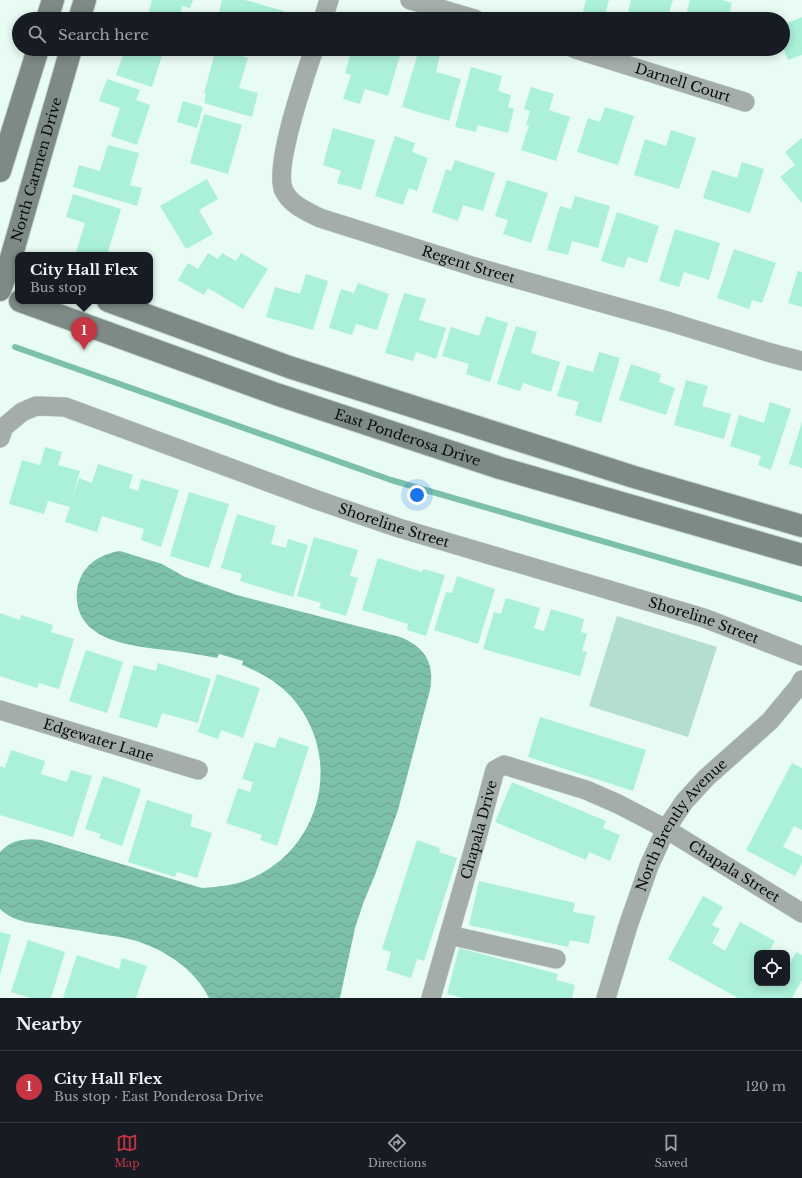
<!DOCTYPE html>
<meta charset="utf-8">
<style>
body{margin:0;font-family:"Libre Baskerville",serif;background:#20242c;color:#f1f3f6}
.controls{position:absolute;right:12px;bottom:12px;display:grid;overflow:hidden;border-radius:8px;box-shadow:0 2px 10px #0003}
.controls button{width:36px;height:36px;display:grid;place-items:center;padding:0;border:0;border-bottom:1px solid #363941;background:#171b24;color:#f1f3f6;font:20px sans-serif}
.you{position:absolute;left:417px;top:495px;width:14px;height:14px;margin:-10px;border:3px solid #fff;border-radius:50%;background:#1a73e8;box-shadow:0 0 0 6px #1a73e833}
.badge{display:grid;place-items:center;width:26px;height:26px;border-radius:50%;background:#c63642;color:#fff;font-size:13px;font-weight:700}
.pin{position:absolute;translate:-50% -33px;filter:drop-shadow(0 1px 2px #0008)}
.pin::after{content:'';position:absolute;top:21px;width:14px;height:12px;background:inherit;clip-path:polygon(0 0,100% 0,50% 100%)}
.popup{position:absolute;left:15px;top:252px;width:138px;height:52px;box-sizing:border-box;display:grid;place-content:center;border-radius:8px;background:#171b24;filter:drop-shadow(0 1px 3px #0005);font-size:13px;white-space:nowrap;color:#9ea1a6}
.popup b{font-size:15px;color:#f1f3f6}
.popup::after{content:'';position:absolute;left:50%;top:100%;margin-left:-8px;border:8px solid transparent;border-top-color:#171b24}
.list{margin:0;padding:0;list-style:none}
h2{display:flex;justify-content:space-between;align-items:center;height:52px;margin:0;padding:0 16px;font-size:17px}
h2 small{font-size:13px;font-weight:400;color:#9ea1a6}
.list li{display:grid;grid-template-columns:26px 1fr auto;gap:12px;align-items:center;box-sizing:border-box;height:72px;padding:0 16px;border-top:1px solid #363941}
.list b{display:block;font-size:15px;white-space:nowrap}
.list p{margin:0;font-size:13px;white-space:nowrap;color:#9ea1a6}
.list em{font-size:13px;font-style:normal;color:#9ea1a6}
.icon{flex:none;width:22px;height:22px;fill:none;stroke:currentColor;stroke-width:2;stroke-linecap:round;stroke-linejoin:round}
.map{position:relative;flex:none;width:802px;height:998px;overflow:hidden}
.search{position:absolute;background:#171b24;box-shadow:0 2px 10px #0003;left:12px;right:12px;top:12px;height:44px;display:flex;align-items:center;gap:10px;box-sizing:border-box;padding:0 14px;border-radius:22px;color:#9ea1a6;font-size:15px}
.sheet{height:124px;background:#171b24}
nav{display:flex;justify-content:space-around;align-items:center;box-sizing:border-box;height:56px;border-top:1px solid #363941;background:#171b24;font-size:11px;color:#9ea1a6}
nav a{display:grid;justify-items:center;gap:2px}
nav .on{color:#c63642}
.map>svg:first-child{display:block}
</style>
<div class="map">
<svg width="802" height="998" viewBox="0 0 802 998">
<defs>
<pattern id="water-waves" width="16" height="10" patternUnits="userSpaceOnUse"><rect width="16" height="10" fill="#7dc0aa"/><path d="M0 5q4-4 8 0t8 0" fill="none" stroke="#6ba491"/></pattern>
</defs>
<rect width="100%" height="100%" fill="#e8fcf4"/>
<!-- green -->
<path fill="#b4decf" d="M617 616 717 647 688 737 589 706Z"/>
<!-- water -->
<path fill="url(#water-waves)" d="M120 551 162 564 185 577 237 595 400 637C425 647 435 663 430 690L398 810 375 875 364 901 355 928 340 998H209C195 969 164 949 133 940 119 936 103 935 88 932 67 929 46 925 25 922 15 919 8 916 0 909V852C11 840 25 838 41 840L202 888C219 887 236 885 252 878 319 849 342 764 298 705 284 686 264 674 242 665L243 661 219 654 217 658C203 655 189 653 175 651 143 647 87 645 78 607 76 598 76 588 80 579 87 562 102 554 120 551Z"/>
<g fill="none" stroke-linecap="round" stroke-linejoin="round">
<!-- stream -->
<path stroke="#7dc0aa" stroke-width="6" d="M15 347 391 480 802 599"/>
</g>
<!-- building -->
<path fill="#abf0d8" d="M152 0H193L190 8 182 6 179 19H147Z
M222 0H245L284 11 282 19H228L229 15 219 12Z
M586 0H609L604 19H593L582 16Z
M631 0H673L667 19H638L639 15 628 12Z
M690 0H722L732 3 728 19H685Z
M802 17V55L788 60 783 48V25Z
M125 49H164L152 87 116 75Z
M216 49 248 58 239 88 258 93 252 117 204 103 206 93H204Z
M352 49 367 52 368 49H402L388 96 365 89 360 104 343 99 351 75 345 73Z
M419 49 440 55 436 72 461 79 449 121 402 107Z
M471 67 502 76 498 91 511 95 508 107 514 109 508 133 478 125 476 132 455 127Z
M107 79 140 90 136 100 150 105 137 145 111 136 120 108 99 101Z
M531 87 554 94 549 110 570 117 556 161 521 150 529 125H526L530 111 524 109Z
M183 101 203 107 197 128 177 122Z
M605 107 634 116 618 165 577 152 588 118 600 122Z
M204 114 242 125 228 174 190 163Z
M333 128 375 140 361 190 337 183 341 171 323 165Z
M671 130 696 138 679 189 634 175 645 139 666 146Z
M395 136 415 143 412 152 428 158 417 191 409 188 403 205 375 196Z
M802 138V203L780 177 795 165 785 152Z
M108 145 139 153 130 185 142 188 137 206 73 187 79 165 100 171Z
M455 160 495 173 483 211 463 205 458 221 432 212 446 169 451 171Z
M742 162 764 169 750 213 703 198 712 170 737 178Z
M207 179 218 199 199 210 213 234 186 249 160 206Z
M507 180 548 193 531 243 503 234 508 220 495 216Z
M73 194 121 209 107 255H84L76 252 85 223 66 217Z
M575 196 610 206 598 248 572 241 568 255 547 250 560 206 571 209Z
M617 212 659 226 647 263 628 257 624 268 601 261Z
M675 229 720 243 709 280 684 272 679 287 659 281Z
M734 249 776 263 762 303 752 300 749 309 717 298Z
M208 253 218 259 222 253 236 261 241 253 268 269 243 309 208 288 204 295 178 280 188 263 198 269Z
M798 271 802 272V307L788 303Z
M306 274 328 281 313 330 266 317 275 287 300 294Z
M358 283 389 294 377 330 356 324 352 335 329 328 341 289 354 293Z
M404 293 426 299 419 320 446 328 436 359 416 352 413 361 385 353Z
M486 316 508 323 490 382 466 374 469 364 442 356 451 327 479 336Z
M516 326 537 332 531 353 560 362 551 392 523 383 520 391 497 384Z
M599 352 620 358 601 423 575 415 579 402 557 396 567 365 593 372Z
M631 364 661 374 659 382 675 388 666 415 619 400Z
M686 380 708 386 702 406 731 414 724 439 674 425Z
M770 402 791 409 771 470 758 465 761 456 730 446 739 415 764 423Z
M802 422V468L789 464Z
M45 447 62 452 58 465 80 471 71 501 79 478 92 483 98 464 133 475 129 488 138 491 141 479 179 490 161 547 141 540 144 529 102 516 97 532 65 522 70 507 48 501 44 514 9 504 22 460 40 465Z
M189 492 229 504 209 568 170 556Z
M237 514 276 526 271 544 286 548 288 539 308 545 293 597 240 581 242 574 221 568Z
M314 537 358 550 350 576 358 578 346 616 319 608 321 603 297 596Z
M378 558 422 572 423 569 445 575 426 636 407 630 408 624 362 610Z
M457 576 495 589 478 644 434 630 446 592 452 593Z
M506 598 540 608 534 628 544 631 551 609 584 619 581 632 587 634 582 651 587 652 580 676 483 649 494 612 501 614Z
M0 613 20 620 21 615 53 625 51 632 74 639 59 689 39 683 37 688 0 676Z
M86 650 123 662 107 713 69 701Z
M158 663 211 679 198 723 162 713 157 728 119 717 134 665 156 671Z
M217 674 260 688 243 738 221 730 218 739 198 732Z
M540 717 646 750 633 791 528 757Z
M279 737 309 747 277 846 260 840 262 835 226 823 238 788 250 792 253 782 242 779 255 742 275 748Z
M11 750 45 761 41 774 67 782 71 770 92 776 73 837 0 815V766L5 768Z
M792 763 802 768V830L794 826 783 847 802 856V863L795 876 746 850Z
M103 776 141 789 122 846 99 838 101 834 85 829Z
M512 782 606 821 603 828 620 835 610 861 589 852 586 860 495 822Z
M147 800 193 815 190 826 212 833 197 878 177 872 175 877 128 862Z
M417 840 440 848 439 852 457 858 424 961 417 959 411 978 386 970 391 952 382 949Z
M479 881 575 903 573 912 595 916 589 944 570 940 568 947 469 925Z
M703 896 723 907 712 925 720 929 712 943 725 951 740 922 775 941 768 953H757V973L755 976 757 977V983H787V969L796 952 802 955V980L792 998H738L668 959Z
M0 932 11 935 0 975Z
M28 940 65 952 51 998H30L11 992Z
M459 948 558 974 556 980 575 985 572 998H463L447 994Z
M77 955 119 969 122 958 147 966 136 998H63Z"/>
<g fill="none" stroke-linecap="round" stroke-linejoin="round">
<!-- street casing -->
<g stroke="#c4d6cf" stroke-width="20">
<g id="street">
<path d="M410 0 475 19"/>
<path d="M323 19 329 0"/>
<path id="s1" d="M314 49C305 76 273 168 284 191 291 205 306 211 320 218L475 267 667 321 771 353 802 361"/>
<path id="s2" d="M575 49 745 102"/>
<path id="s3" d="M0 438 4 427 22 412 36 406 65 407 317 500 399 528 704 618 802 656"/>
<path id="s4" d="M0 710 198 770"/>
<path d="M449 935 556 959"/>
<path id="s5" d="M431 998 476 841 495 770 504 765 586 790 618 804 666 829 802 913"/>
<path id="s6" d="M606 998 628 926 649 866 666 829 684 802 706 778 770 721 799 686 802 680"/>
</g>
</g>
<!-- secondary casing -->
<g stroke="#c4d6cf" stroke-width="24">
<g id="secondary">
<path d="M47 19 53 0"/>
<path d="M79 19 85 0"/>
<path d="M0 171 38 49"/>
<path id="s7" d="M0 290 9 265 71 49"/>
<path id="s8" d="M20 301 276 394 500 468 802 555"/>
<path d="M108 301 289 367 634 477 802 526"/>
</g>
</g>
<!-- street -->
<use href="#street" stroke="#a5adaa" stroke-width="19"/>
<!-- secondary -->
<use href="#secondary" stroke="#7e8a86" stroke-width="22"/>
</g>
<g text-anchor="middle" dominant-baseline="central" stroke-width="4" stroke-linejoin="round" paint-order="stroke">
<!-- street labels -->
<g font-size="14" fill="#070d0b" stroke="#e8fcf4">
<text stroke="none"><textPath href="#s2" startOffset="113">Darnell Court</textPath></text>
<text stroke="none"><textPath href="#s7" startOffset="126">North Carmen Drive</textPath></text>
<text stroke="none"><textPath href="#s1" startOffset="348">Regent Street</textPath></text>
<text stroke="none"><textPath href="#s8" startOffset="411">East Ponderosa Drive</textPath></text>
<text stroke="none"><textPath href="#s3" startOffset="429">Shoreline Street</textPath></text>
<text stroke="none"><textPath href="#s3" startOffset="753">Shoreline Street</textPath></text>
<text stroke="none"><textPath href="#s4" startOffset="103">Edgewater Lane</textPath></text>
<text stroke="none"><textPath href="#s6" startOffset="191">North Brently Avenue</textPath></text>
<text stroke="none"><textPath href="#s5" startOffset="175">Chapala Drive</textPath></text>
<text stroke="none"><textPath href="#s5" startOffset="502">Chapala Street</textPath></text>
</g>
</g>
</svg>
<div class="controls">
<button><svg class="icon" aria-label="locate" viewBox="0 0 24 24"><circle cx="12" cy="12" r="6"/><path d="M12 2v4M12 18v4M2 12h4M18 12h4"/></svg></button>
</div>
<div class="you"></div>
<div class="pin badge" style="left:84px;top:350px">1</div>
<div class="popup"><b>City Hall Flex</b>Bus stop</div>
<div class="search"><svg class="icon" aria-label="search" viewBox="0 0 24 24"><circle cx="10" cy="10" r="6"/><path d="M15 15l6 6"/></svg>Search here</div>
</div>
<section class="sheet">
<h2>Nearby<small></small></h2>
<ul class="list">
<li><span class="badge">1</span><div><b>City Hall Flex</b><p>Bus stop · East Ponderosa Drive</p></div><em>120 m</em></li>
</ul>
</section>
<nav>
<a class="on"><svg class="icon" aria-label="map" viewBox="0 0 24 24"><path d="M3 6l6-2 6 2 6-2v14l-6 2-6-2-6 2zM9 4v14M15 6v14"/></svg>Map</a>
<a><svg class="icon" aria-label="directions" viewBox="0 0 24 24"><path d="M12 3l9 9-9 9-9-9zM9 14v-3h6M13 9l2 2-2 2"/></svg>Directions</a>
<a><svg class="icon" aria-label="saved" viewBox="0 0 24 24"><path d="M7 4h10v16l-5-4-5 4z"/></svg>Saved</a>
</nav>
